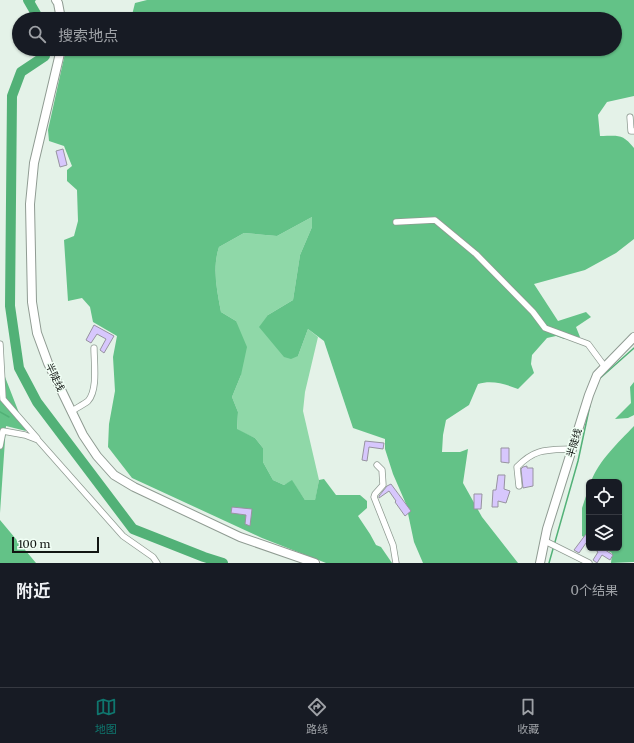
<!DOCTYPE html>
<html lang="zh">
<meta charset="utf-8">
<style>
body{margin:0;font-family:Merriweather,"Noto Sans SC",serif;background:#20242c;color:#f1f3f6}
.controls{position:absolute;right:12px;bottom:12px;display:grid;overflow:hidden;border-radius:6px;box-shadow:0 1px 3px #0004}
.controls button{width:36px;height:36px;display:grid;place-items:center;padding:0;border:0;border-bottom:1px solid #363941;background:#171b24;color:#f1f3f6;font:20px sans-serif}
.scale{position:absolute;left:12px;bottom:10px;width:87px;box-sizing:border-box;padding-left:4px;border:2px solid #111512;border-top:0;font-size:11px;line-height:14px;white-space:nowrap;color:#111512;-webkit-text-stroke:3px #f1fff5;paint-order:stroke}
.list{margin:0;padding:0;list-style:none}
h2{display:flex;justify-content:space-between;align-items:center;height:52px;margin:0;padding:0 16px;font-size:17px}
h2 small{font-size:13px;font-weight:400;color:#9ea1a6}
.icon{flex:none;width:22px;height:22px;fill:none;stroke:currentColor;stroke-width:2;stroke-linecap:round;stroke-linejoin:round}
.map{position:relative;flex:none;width:634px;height:563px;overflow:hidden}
.search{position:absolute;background:#171b24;box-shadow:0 1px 3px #0004;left:12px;right:12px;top:12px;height:44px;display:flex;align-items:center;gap:10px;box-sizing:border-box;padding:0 14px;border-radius:22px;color:#9ea1a6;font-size:15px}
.sheet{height:124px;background:#171b24}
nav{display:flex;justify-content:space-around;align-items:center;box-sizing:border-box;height:56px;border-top:1px solid #363941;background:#171b24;font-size:11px;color:#9ea1a6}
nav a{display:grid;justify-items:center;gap:2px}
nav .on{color:#0f766e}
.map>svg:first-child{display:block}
</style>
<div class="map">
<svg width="634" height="563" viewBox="0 0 634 563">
<rect width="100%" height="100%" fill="#e4f2e8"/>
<!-- green -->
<path fill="#8fd8a8" d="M312 217V227L300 255 293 300 268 315 298 356 308 329 318 337 305 392 303 411 319 480 315 501 305 500 292 481 284 485 273 480 263 462V448L255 438 237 430 238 412 232 397 241 375 236 321 221 312C217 290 212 269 219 247L244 233 277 236Z"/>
<!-- forest -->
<path fill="#63c287" d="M147 0H634V96L607 102 598 115 600 136C618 136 622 133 634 148V239L616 253 585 270 534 284 558 321 586 312 591 317 576 327 580 337 564 339 556 336 547 338 532 355 531 364 534 373 518 389C505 384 492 380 478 384L469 405 446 420 443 435 442 452H460L468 449 463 483 482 517 518 563H423L414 542 406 504 393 474 385 449V439L353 428 324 341 308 329 298 356 291 359 284 357 259 327 268 315 293 300 300 255 312 227V217L277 236 244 233 219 247C212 269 217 290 221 312L236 321 247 347 241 375 232 397 238 412 237 429 255 438 263 448V462L273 480 284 485 292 480 305 500H315L319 480 324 479 336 495H360L367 501V508L358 516 370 534 376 545 381 547 392 563H326L262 538 132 478 108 447 109 424 115 391 113 357 117 336 93 322 90 307 82 298 68 301 64 240 74 236 78 221 77 190 67 181V170L72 166 64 146 49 141 48 130 66 49H615V19H131L135 3Z
M0 364 26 431 6 426 0 513Z
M634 382V415L628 418 615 419 631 403 630 387Z
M634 426V562L611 563 612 553 603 548H619V482H591C598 461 619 442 634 426Z
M589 487V540L582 536V508Z
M0 520 36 563H0Z"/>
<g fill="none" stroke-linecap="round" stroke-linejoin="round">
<!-- stream -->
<path stroke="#52b177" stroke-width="1.5" d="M31 6 35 0
M598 380 634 348
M0 412 9 417
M549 563 578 461 590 405"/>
<!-- river -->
<path stroke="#52b177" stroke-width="10" d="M28 0 39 19
M45 49V56L21 72 12 96 10 306 19 368 37 402 133 529 204 557 223 563"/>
</g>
<!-- building -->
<path fill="#d7c7fd" stroke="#9793a0" d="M63 149 67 165 60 167 56 151Z
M94 325 114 336 104 353 100 350 106 339 97 334 91 343 86 340Z
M365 441 384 443 383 449 369 447 367 461 362 460Z
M501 448H509V463L501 462Z
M527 466V468H533V486L523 488 521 469 523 467Z
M498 475H505L504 489 510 491 506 503 498 501V507H492L493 490H496Z
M391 484 411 511 405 516 395 502 396 501 389 491 379 498V496L387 486Z
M474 494H482L481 509H474Z
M232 507 252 509 250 526 245 524 246 515 231 513Z
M586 534 589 536V545L586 543 579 553 574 550Z
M593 548H602L613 555 610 560 602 555 597 563 593 560 598 552Z"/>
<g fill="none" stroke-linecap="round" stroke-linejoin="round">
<!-- street casing -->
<g stroke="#8f9b92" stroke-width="7">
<path id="street" d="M630 117 631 131H634
M396 222 435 220 476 254 533 312 545 328 588 344 605 367
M0 344 3 399 37 438
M71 412C76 408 83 405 88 401 98 390 94 363 94 348
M0 446 3 431 25 435 38 440 123 536 153 557 157 563
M377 465 382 470 383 485 375 494 374 497 393 545 396 563
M519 486 517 467C535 448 547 450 572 449
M545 541 589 563"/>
</g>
<!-- secondary casing -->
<g stroke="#8f9b92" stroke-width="10">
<path id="secondary" d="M56 0 58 3 61 19
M61 49 34 163 30 204 32 302 37 333 48 363 83 435 97 456 114 475 134 487 240 537 315 563
M540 563 547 529 589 395 597 375 634 337"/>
</g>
<!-- street -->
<use href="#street" stroke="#fff" stroke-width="5.5"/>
<!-- secondary -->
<use href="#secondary" stroke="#fff" stroke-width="8"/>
</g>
<g text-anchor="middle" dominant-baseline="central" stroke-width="3" stroke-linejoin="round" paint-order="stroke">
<!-- street labels -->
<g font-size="10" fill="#111512" stroke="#f1fff5">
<text transform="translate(55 377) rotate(65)">半陡线</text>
<text transform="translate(574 443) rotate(-73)">半陡线</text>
</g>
</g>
</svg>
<div class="controls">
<button><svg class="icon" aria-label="locate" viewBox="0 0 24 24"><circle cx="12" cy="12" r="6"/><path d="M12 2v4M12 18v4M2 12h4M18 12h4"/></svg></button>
<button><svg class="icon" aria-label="layers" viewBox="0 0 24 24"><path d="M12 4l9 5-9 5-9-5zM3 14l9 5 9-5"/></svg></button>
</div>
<div class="scale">100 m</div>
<div class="search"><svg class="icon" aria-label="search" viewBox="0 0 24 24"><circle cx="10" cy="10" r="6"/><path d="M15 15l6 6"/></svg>搜索地点</div>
</div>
<section class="sheet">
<h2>附近<small>0个结果</small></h2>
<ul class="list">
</ul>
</section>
<nav>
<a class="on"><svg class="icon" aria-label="map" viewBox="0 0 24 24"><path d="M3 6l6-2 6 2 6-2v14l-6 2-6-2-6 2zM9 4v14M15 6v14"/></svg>地图</a>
<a><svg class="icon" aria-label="directions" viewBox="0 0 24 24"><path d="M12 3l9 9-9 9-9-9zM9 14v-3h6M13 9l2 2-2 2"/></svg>路线</a>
<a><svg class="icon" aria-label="saved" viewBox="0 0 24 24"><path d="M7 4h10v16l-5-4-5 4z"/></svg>收藏</a>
</nav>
